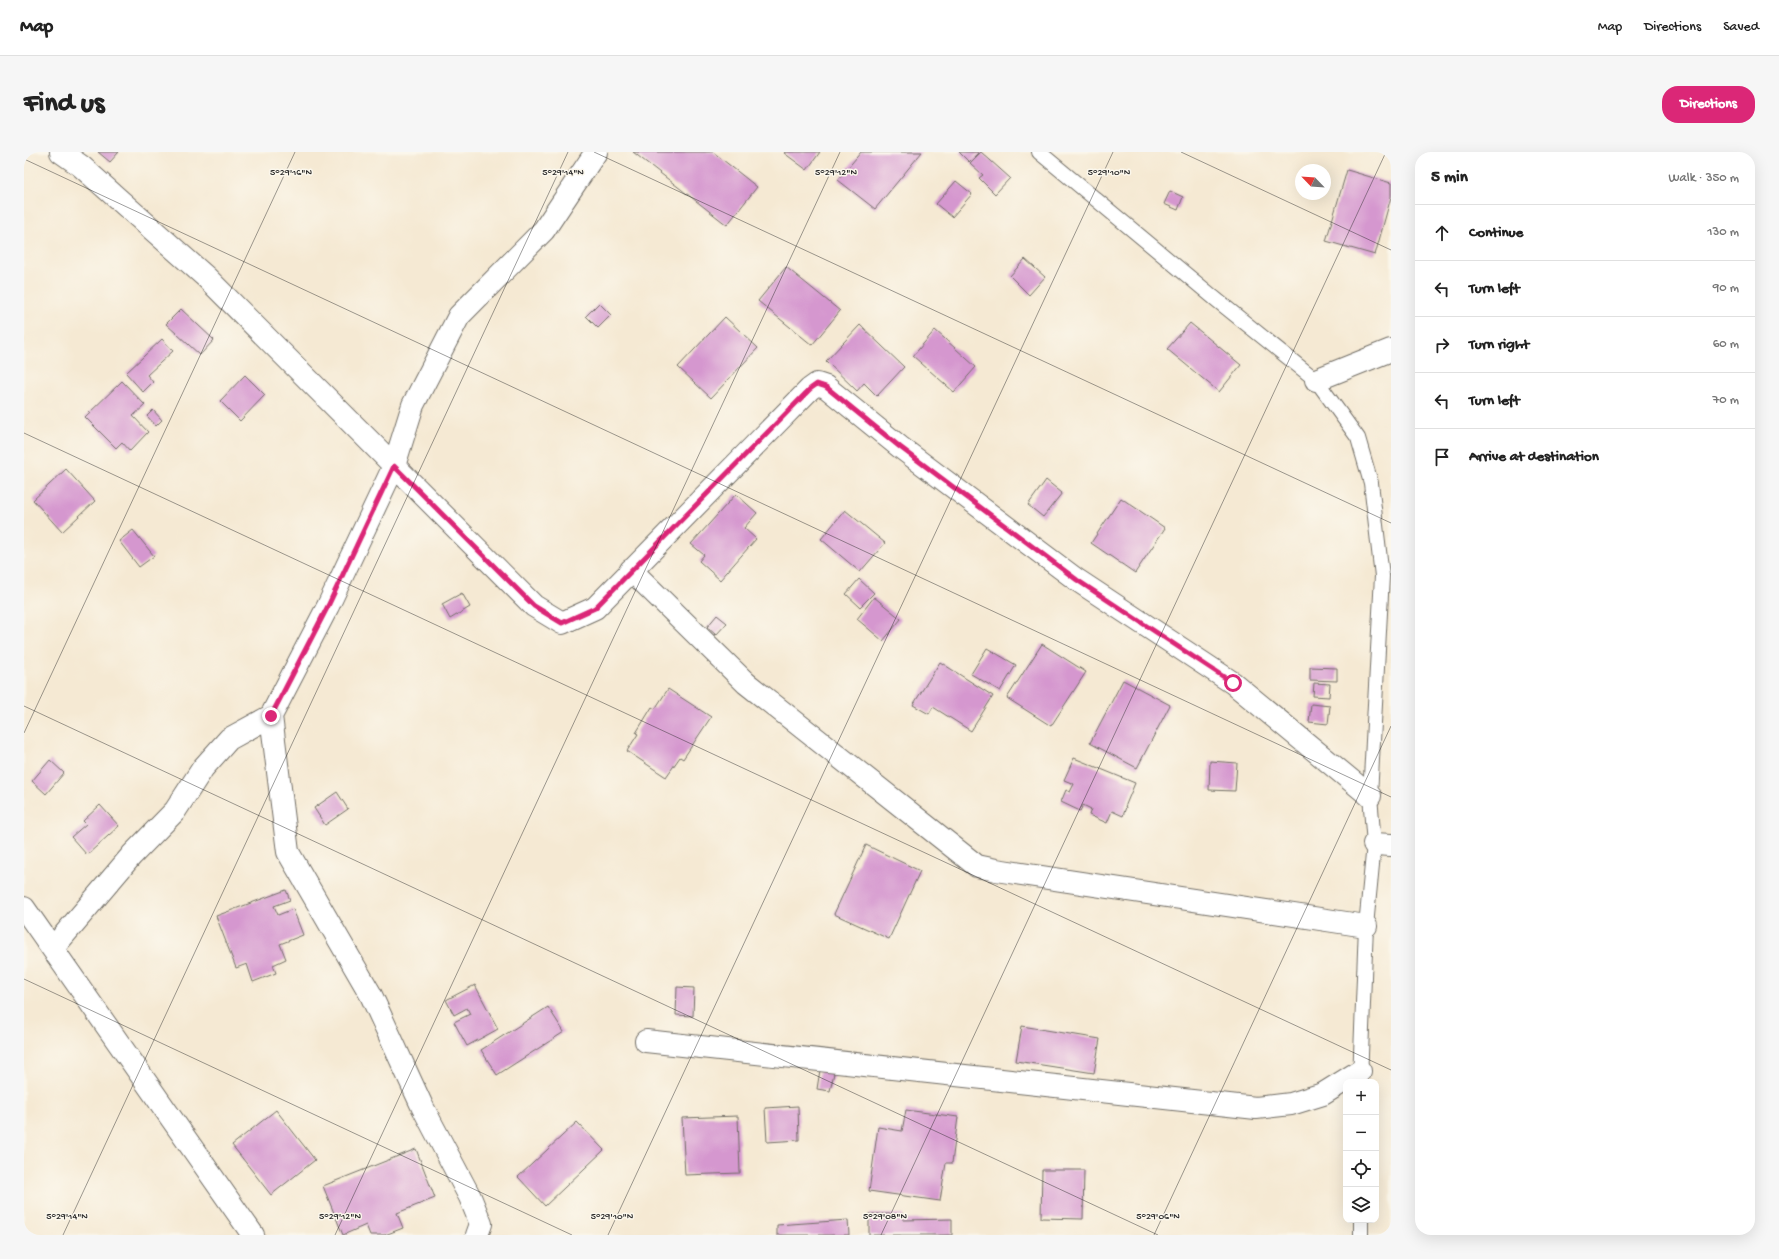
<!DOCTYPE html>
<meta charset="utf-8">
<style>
body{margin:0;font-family:"Gochi Hand",sans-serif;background:#f6f6f6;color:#222}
.controls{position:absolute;right:12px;bottom:12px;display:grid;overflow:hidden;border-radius:8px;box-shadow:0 4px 16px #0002}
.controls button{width:36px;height:36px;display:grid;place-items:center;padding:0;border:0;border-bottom:1px solid #e0e0e0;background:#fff;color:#222;font:20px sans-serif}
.compass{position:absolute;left:1271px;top:12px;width:36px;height:36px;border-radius:50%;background:#fff;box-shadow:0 4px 16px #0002;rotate:295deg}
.stop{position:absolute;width:12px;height:12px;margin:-9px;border:3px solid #db2777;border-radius:50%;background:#fff}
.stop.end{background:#db2777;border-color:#fff;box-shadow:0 1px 4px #0008}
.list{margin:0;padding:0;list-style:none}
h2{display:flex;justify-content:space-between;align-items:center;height:52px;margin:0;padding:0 16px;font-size:17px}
h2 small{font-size:13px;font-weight:400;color:#767676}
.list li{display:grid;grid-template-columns:26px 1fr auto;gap:12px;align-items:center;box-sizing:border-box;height:56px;padding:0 16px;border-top:1px solid #e0e0e0}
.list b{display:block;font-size:15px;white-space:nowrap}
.list em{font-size:13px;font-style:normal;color:#767676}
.icon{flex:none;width:22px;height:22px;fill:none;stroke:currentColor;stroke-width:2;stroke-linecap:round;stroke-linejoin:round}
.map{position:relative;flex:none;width:1367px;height:1083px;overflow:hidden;border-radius:16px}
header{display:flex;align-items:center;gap:24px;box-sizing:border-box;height:56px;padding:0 20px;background:#fff;border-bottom:1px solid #e0e0e0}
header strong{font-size:19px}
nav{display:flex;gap:22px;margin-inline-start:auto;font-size:14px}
.intro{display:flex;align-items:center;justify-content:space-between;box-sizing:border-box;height:96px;padding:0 24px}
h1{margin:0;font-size:28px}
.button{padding:10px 18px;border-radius:16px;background:#db2777;color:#fff;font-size:14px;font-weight:700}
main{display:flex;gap:24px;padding:0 24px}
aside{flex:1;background:#fff;border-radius:16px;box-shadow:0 4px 16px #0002}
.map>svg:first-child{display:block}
</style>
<header>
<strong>Map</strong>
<nav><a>Map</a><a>Directions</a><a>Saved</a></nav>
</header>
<div class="intro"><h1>Find us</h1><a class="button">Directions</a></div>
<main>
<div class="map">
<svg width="1367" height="1083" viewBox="0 0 1367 1083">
<rect width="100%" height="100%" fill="#fbf7ec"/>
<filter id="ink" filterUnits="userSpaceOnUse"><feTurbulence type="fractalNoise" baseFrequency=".025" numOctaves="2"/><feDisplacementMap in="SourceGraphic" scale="8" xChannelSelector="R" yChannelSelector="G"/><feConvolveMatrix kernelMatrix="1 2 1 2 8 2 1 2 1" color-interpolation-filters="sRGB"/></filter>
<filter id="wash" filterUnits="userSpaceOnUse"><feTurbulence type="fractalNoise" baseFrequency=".012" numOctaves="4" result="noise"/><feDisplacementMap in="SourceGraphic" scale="16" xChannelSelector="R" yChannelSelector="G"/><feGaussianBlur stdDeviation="0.9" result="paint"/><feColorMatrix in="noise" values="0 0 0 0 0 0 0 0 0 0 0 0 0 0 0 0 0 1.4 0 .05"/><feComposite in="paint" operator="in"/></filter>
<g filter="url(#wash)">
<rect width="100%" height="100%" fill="#f5e9d3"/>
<g id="blocks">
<!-- building -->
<path fill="#d597cf" d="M74 0H95L86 10Z
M609 0H689L733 35 703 73Z
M761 0H796L783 18 760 1Z
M837 0H898L851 57 814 28Z
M935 0H955L945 10Z
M957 0 986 26 971 42 955 26 959 23 946 11Z
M1323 18 1367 31V45L1351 103 1302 89Z
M932 29 948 42 928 65 912 52Z
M1146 39 1159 45 1154 58 1140 52Z
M1001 107 1021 125 1005 143 986 124Z
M762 115 816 159 788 193 734 149Z
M575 151 587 163 574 176 562 164Z
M157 157 190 188 176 203 142 172Z
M701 165 734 196 687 246 654 215Z
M1166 171 1217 213 1195 240 1143 197Z
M836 173 880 215 853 244 840 231 833 239 802 209Z
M911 178 952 215 930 240 889 204Z
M138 187 149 199 123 223 129 230 119 240 102 221Z
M221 223 241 243 216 269 196 249Z
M98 229 121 253 109 264 124 280 106 299 98 290 92 296 61 265Z
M129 258 138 268 132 274 123 264Z
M42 317 71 349 38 380 9 348Z
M1022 328 1038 341 1019 365 1004 353Z
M712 342 733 361 720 376 732 387 696 428 675 409 680 403 667 392Z
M1097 346 1141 376 1111 421 1067 391Z
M821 358 861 391 836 420 797 387Z
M109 378 130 404 115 415 95 389Z
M835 427 850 441 836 455 822 442Z
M438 441 446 455 426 467 418 452Z
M850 445 877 467 859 489 833 467Z
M693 463 703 471 692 483 683 475Z
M1018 492 1062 520 1027 574 983 546Z
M963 496 992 513 976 539 947 522Z
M916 510 969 544 947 579 909 555 905 562 889 553Z
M1286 515 1313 516V529L1286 528Z
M1099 528 1146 553 1113 616 1066 591Z
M1290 531 1306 532 1305 545 1289 544Z
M644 537 687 565 659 607 656 605 642 625 603 599 614 582 612 581 628 555 631 557Z
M1287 552 1306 554 1304 572 1285 570Z
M1050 606 1111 631 1101 655H1102L1099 664 1088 659 1083 671 1065 663 1067 657 1059 653 1056 659 1037 650 1042 638 1046 640 1050 632 1040 628Z
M26 608 40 621 22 642 8 629Z
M1186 609 1213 611 1211 639 1185 638Z
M313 640 324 657 301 673 290 656Z
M76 653 95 674 63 703 47 685 62 672 59 669Z
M842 693 896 719 865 787 810 762Z
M262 738 266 748 250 754 254 763 269 757 279 783 256 792 262 807 249 813 252 821 229 830 223 812 212 816 192 764Z
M451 833 474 877 443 894 430 870 446 862 443 856 430 863 422 848Z
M653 835 670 836 669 864 652 863Z
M524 855 540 880 473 923 457 898Z
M998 874 1076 887 1070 921 992 909Z
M796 918 810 921 806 939 793 937Z
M774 954 775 988 743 990 741 956Z
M252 958 291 1008 247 1043 208 993Z
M882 958 934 965 928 1011H922L916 1049 845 1039 854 975 878 979Z
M714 964 716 1021 661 1023 658 966Z
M553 970 580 998 521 1054 494 1025Z
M392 997 411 1046 373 1061 379 1076 361 1083H346L342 1073 319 1083 299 1034Z
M1018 1018H1060L1059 1067 1017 1066Z
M845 1062H879V1068L928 1067V1083H845Z
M824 1068 825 1083H753V1073Z"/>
</g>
</g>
<g filter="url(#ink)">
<use href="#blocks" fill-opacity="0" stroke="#726e66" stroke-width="1"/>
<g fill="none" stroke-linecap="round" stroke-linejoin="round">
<!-- lane casing -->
<g stroke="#726e66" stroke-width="16">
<path id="lane" d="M1015 0 1194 149 1292 228 1334 286 1347 331 1358 424 1346 644 1350 692 1342 774 1336 928
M1337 1068V1083"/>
</g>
<!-- street casing -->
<g stroke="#726e66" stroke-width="24">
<path id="street" d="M37 0 57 14 183 126 510 454 538 471 571 456 786 237 793 232 802 235 876 295 1053 428 1209 531 1346 644
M1292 228 1367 198
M607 418 722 531 953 714 972 718 1342 774
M247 564 264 700 347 843 398 954 446 1045 457 1072 453 1083
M1350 692 1367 693
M0 756 229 1083
M29 796 108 703 151 659 179 616 205 587 247 564 304 454 370 314 389 253 435 164 520 78 572 0
M622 889 1232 956 1267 952 1299 942 1336 919"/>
</g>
<!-- lane -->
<use href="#lane" stroke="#fff" stroke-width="14"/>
<!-- street -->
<use href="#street" stroke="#fff" stroke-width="22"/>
</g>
</g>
<g fill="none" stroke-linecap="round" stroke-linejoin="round" filter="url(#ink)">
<!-- route -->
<path stroke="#db2777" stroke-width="5" d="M247 564 304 454 370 314 510 454 538 471 571 456 786 237 793 232 802 235 876 295 1053 428 1209 531"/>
</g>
<!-- ticks -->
<path fill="none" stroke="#2b2b2b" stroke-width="1" stroke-opacity="0.45" d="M570 0 1367 371M1157 0 1367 98M0 7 1367 645M0 281 1367 918M0 554 1134 1083M0 581 271 0M0 827 548 1083M39 1083 544 0M311 1083 816 0M584 1083 1089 0M857 1083 1362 0M1130 1083 1367 574"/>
<g font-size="10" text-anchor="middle" fill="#2b2b2b" stroke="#fbf7ec" stroke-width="3" stroke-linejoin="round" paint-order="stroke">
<text x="267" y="23">5°29'16"N</text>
<text x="539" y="23">5°29'14"N</text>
<text x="812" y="23">5°29'12"N</text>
<text x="1085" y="23">5°29'10"N</text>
<text x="43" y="1067">5°29'14"N</text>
<text x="316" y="1067">5°29'12"N</text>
<text x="588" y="1067">5°29'10"N</text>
<text x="861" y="1067">5°29'08"N</text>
<text x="1134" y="1067">5°29'06"N</text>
</g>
</svg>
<div class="controls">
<button>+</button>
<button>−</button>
<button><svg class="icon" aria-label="locate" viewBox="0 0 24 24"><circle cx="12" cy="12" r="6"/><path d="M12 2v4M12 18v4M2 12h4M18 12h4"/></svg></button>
<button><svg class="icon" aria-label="layers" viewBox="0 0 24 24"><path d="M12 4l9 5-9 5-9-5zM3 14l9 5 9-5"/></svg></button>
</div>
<svg class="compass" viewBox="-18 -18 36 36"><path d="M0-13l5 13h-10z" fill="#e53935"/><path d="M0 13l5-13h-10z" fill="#767676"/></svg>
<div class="stop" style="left:1209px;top:531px"></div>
<div class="stop end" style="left:247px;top:564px"></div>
</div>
<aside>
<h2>5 min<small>Walk · 350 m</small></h2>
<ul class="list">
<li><svg class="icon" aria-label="ahead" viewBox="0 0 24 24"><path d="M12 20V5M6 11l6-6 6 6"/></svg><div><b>Continue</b></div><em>130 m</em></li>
<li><svg class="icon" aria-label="left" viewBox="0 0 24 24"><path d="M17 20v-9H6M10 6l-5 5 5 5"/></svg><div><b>Turn left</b></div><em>90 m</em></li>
<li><svg class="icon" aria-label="right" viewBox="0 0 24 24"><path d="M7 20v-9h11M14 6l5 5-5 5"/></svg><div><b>Turn right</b></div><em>60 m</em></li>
<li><svg class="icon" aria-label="left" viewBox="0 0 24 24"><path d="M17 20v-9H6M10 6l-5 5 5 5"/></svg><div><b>Turn left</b></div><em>70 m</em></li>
<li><svg class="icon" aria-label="arrive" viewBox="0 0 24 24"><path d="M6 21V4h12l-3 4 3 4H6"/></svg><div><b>Arrive at destination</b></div></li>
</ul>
</aside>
</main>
